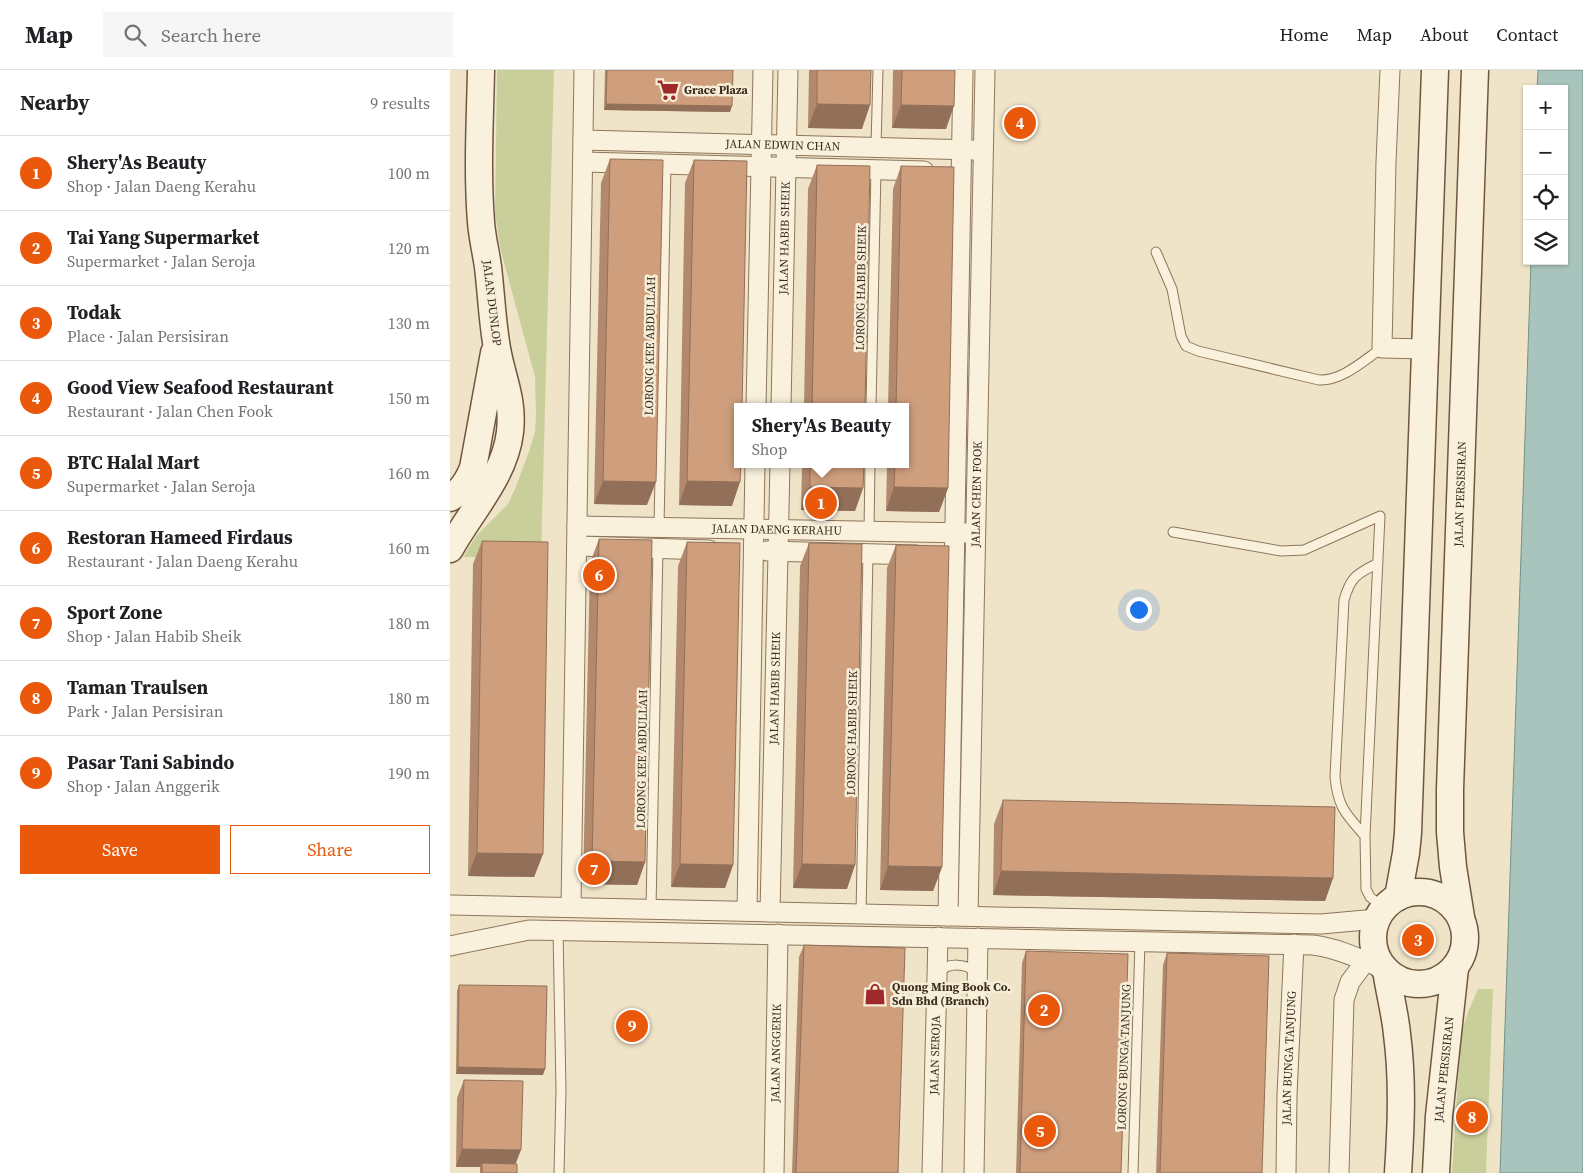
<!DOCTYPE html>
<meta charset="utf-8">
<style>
body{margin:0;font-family:"Source Serif 4",serif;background:#f6f6f6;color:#202124}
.controls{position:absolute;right:15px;top:15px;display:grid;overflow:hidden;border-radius:0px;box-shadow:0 1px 4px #0004}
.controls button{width:45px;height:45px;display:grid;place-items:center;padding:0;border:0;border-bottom:1px solid #e0e0e0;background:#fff;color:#202124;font:25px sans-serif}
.you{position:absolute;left:688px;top:539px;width:18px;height:18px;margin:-12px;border:4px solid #fff;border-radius:50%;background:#1a73e8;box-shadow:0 0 0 8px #1a73e833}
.badge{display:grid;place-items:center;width:32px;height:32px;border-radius:50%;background:#ea580c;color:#fff;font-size:16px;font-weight:700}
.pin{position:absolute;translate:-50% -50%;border:2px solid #fff;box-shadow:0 1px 5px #0006}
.popup{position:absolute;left:284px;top:333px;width:175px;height:65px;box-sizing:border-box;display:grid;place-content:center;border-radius:0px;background:#fff;filter:drop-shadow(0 1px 4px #0005);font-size:16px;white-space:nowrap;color:#757577}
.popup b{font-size:19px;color:#202124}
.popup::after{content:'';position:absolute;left:50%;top:100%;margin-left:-10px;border:10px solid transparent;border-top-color:#fff}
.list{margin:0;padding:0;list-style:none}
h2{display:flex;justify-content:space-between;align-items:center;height:65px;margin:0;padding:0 20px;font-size:21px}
h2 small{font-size:16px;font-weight:400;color:#757577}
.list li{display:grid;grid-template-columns:32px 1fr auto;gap:15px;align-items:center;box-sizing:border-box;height:75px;padding:0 20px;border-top:1px solid #e0e0e0}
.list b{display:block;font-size:19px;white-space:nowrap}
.list p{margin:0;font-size:16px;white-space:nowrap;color:#757577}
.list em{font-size:16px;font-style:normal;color:#757577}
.actions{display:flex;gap:10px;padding:15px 20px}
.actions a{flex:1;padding:11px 0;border:1px solid #ea580c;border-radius:0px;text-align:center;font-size:18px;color:#ea580c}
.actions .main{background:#ea580c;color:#fff}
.icon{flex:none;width:28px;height:28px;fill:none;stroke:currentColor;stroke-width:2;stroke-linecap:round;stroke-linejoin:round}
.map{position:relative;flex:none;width:1133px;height:1103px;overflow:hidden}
header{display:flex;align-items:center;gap:30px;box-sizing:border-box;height:70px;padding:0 25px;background:#fff;border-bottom:1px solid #e0e0e0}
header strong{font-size:24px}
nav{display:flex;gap:28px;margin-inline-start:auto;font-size:18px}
.search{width:350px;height:45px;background:#f6f6f6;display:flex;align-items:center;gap:12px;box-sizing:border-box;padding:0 18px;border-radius:0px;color:#757577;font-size:19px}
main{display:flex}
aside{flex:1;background:#fff}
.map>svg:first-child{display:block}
</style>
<header>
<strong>Map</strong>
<div class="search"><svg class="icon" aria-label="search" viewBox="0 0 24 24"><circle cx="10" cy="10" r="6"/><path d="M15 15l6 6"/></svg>Search here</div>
<nav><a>Home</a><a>Map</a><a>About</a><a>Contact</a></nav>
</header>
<main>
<aside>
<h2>Nearby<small>9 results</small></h2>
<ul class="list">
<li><span class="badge">1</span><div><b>Shery'As Beauty</b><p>Shop · Jalan Daeng Kerahu</p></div><em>100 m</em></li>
<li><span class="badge">2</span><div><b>Tai Yang Supermarket</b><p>Supermarket · Jalan Seroja</p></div><em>120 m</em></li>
<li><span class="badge">3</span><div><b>Todak</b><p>Place · Jalan Persisiran</p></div><em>130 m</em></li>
<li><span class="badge">4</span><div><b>Good View Seafood Restaurant</b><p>Restaurant · Jalan Chen Fook</p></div><em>150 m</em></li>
<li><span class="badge">5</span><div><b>BTC Halal Mart</b><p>Supermarket · Jalan Seroja</p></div><em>160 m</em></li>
<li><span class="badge">6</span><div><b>Restoran Hameed Firdaus</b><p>Restaurant · Jalan Daeng Kerahu</p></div><em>160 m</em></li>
<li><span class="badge">7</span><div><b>Sport Zone</b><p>Shop · Jalan Habib Sheik</p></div><em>180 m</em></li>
<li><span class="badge">8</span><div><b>Taman Traulsen</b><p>Park · Jalan Persisiran</p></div><em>180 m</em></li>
<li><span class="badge">9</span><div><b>Pasar Tani Sabindo</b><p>Shop · Jalan Anggerik</p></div><em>190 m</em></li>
</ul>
<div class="actions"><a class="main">Save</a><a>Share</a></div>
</aside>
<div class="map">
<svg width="1133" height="1103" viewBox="0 0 1133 1103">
<rect width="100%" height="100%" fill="#f0e4c8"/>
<!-- green -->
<path fill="#c9cf9b" d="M47 0H104L91 488 13 487 27 465 58 434 65 419 80 379 85 361 86 344 85 307 51 181 45 144Z
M1028 919H1043L1036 1103H1002L1011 964 1018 942Z"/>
<!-- water -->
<path fill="#a9c4bc" stroke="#6f938a" d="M1088 0H1133V1103H1050L1081 191H1114V19H1087Z"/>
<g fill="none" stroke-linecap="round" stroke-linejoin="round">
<!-- lane casing -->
<g stroke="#8d765c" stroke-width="11">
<path id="lane" d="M426 77 428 0
M706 182 722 219 731 266 736 276 748 281 869 310C892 311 913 291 932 278
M421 337 426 99
M209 457 216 94
M419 461 420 394
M723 462 831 481 854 480 930 446 915 766 916 819 920 827 934 838
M915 766C896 744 888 738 885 707L894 530C901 506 907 504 928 493
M201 839 208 478
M411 844 418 484
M108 860 111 1020 109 1103
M489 903C497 892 517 893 526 903
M683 1103 690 871"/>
</g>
<!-- street casing -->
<g stroke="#8d765c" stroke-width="21">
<g id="street">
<path d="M940 0 936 92 932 278 975 279"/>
<path id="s1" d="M133 70 524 80"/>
<path d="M133 92 474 101"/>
<path d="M306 337 313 0"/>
<path id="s2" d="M331 337 338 0"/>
<path id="s3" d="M127 456 516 463"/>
<path d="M127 476 259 480"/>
<path d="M317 481 467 485"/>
<path d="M0 835 871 854 927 849"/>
<path d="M121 837 134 0"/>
<path d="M297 841 305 394"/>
<path id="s4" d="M320 842 330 394"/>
<path d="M498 846 513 0"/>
<path id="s5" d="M518 846 535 0"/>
<path d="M0 876 79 860 863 875C888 878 912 890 936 900"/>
<path id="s6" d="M324 1103 328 864"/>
<path id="s7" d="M482 1103 488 867"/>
<path d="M524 1103 528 868"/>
<path id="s8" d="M836 1103 837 1025 844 874"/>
<path d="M889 1103 894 930 900 912 915 892"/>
</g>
</g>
<!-- secondary casing -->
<g stroke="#6f573f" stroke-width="29">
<g id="secondary">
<path d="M0 428C12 421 18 411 23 398L44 283"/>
<path d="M0 479C21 441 55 406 60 362 64 327 50 304 46 272 42 247 41 222 38 197 36 182 32 167 31 152 27 101 30 51 31 0"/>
<circle cx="969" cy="868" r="46"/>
<path d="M948 827 956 783 958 763 985 0"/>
<path id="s9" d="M1011 847 1003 797 1000 762V719L1025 0"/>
<path d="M936 900C939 921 945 943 947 964 953 1010 951 1057 948 1103"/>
<path id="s10" d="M986 1103 989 1046 1005 898"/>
</g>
</g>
<!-- lane -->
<use href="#lane" stroke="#faf1dc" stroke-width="9"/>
<!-- street -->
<use href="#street" stroke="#faf1dc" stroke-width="19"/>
<!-- secondary -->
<use href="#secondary" stroke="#faf1dc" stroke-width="26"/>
</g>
<!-- wall -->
<path fill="#b2896c" d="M155 0H283L280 42 154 40Z
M359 0H421L412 59 358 58Z
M443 0H505L496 59 442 58Z
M160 89 197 435 144 434 151 113Z
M244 90 282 436 229 435 235 113Z
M367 95 415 337H354L358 119Z
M451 96 498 418 489 442 436 441 437 394H455V337H438L443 119Z
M352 394H414L413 418 405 441 351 440Z
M149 469 195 792 187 815 133 814 140 493Z
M32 471 93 784 84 807 18 806 23 494Z
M237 472 283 795 275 818 221 817 228 496Z
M359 473 397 819 343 818 350 496Z
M446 475 492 797 483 821 430 820 437 498Z
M553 730 883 808 875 831 543 825 544 754Z
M354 875 448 1103H342L349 887Z
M576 881 671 1103H566L572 893Z
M717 883 812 1103H706L713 895Z
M9 915 93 1005 6 1004 7 921Z
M14 1010 66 1094 67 1103H30V1097H6L7 1028Z"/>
<!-- shaded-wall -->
<path fill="#916f58" d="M156 34 282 36 280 42 154 40Z
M367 34 420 35 412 59 358 58Z
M451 35 504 36 496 59 442 58Z
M153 411 206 412 197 435 144 434Z
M237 411 290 412 282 436 229 435Z
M360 417 413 418 405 441 351 440Z
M444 417 498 418 489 442 436 441Z
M27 783 93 784 84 807 18 806Z
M142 791 195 792 187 815 133 814Z
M230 794 283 795 275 818 221 817Z
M352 794 405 795 397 819 343 818Z
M438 796 492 797 483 821 430 820Z
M551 801 883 808 875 831 543 825Z
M8 997 95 999 93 1005 6 1004Z
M12 1079 71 1080 64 1098 32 1093 30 1097H6Z"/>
<!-- building -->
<path fill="#cf9f7d" stroke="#916f58" d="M157 0H283L282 36 156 34Z
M367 0H421L420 35 367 34Z
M452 0H505L504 36 451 35Z
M160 89 213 90 206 412 153 411Z
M244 90 297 91 292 337H287V394H291L290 412 237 411Z
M367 95 420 96 415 337H362Z
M451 96 504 97 498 418 444 417 445 394H455V337H446Z
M360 394H414L413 418 360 417Z
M149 469 202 470 195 792 142 791Z
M32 471 98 472 93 784 27 783Z
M237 472 290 473 283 795 230 794Z
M359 473 412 474 405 795 352 794Z
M446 475 499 476 492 797 438 796Z
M553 730 885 737 883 808 551 801Z
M354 875 455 878 448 1103H346Z
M576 881 678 884 671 1103H570Z
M717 883 819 886 812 1103H710Z
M9 915 97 916 95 999 8 997Z
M14 1010 73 1011 71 1080 12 1079Z
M32 1093 67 1094V1103H32Z"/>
<!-- icons -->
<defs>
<g id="supermarket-bare" transform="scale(1.725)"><path d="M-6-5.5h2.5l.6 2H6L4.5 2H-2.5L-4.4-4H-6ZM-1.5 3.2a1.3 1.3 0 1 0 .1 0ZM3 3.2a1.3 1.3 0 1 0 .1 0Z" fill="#9e2a2b" stroke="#f7eed8" stroke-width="2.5" paint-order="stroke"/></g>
<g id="shop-bare" transform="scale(1.725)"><path d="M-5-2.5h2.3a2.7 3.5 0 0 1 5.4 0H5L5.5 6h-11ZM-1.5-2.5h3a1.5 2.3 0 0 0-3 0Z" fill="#9e2a2b" stroke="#f7eed8" stroke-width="2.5" paint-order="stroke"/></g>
</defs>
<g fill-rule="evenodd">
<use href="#supermarket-bare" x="218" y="20"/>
<use href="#shop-bare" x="425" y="924"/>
</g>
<g text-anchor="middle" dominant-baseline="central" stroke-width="5" stroke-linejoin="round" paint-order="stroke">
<!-- poi labels -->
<g font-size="12" font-weight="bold" fill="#3d2e20" stroke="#f7eed8" text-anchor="start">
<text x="234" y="20">Grace Plaza</text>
<text x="442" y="917">Quong Ming Book Co.<tspan x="442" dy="14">Sdn Bhd (Branch)</tspan></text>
</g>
<!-- street labels -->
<g font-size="12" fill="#3d2e20" stroke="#f7eed8">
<text stroke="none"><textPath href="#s1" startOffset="200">JALAN EDWIN CHAN</textPath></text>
<text stroke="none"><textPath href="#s2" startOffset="169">JALAN HABIB SHEIK</textPath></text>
<text transform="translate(411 218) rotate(-89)">LORONG HABIB SHEIK</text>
<text transform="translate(42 233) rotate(83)">JALAN DUNLOP</text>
<text transform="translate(200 276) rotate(-89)">LORONG KEE ABDULLAH</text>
<text stroke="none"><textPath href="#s5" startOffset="422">JALAN CHEN FOOK</textPath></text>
<text stroke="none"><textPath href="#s9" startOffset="424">JALAN PERSISIRAN</textPath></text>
<text stroke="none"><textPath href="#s3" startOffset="200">JALAN DAENG KERAHU</textPath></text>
<text stroke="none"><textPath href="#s4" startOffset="224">JALAN HABIB SHEIK</textPath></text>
<text transform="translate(402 663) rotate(-89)">LORONG HABIB SHEIK</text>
<text transform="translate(192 689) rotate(-89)">LORONG KEE ABDULLAH</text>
<text stroke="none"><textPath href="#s6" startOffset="120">JALAN ANGGERIK</textPath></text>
<text stroke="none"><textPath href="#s7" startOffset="118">JALAN SEROJA</textPath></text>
<text transform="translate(674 987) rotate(-88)">LORONG BUNGA TANJUNG</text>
<text stroke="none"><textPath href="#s8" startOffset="115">JALAN BUNGA TANJUNG</textPath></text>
<text stroke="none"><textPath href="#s10" startOffset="104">JALAN PERSISIRAN</textPath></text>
</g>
</g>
</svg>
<div class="controls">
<button>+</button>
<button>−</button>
<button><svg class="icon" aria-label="locate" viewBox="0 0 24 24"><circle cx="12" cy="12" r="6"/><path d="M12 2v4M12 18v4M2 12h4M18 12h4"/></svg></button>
<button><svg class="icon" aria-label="layers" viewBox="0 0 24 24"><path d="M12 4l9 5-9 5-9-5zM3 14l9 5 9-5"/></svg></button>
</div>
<div class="you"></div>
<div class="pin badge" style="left:371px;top:433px">1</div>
<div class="popup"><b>Shery'As Beauty</b>Shop</div>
<div class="pin badge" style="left:594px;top:940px">2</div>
<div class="pin badge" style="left:968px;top:870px">3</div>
<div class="pin badge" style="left:570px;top:53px">4</div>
<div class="pin badge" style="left:590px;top:1061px">5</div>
<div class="pin badge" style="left:149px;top:505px">6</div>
<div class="pin badge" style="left:144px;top:799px">7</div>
<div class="pin badge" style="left:1022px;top:1047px">8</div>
<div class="pin badge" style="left:182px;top:956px">9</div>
</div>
</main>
